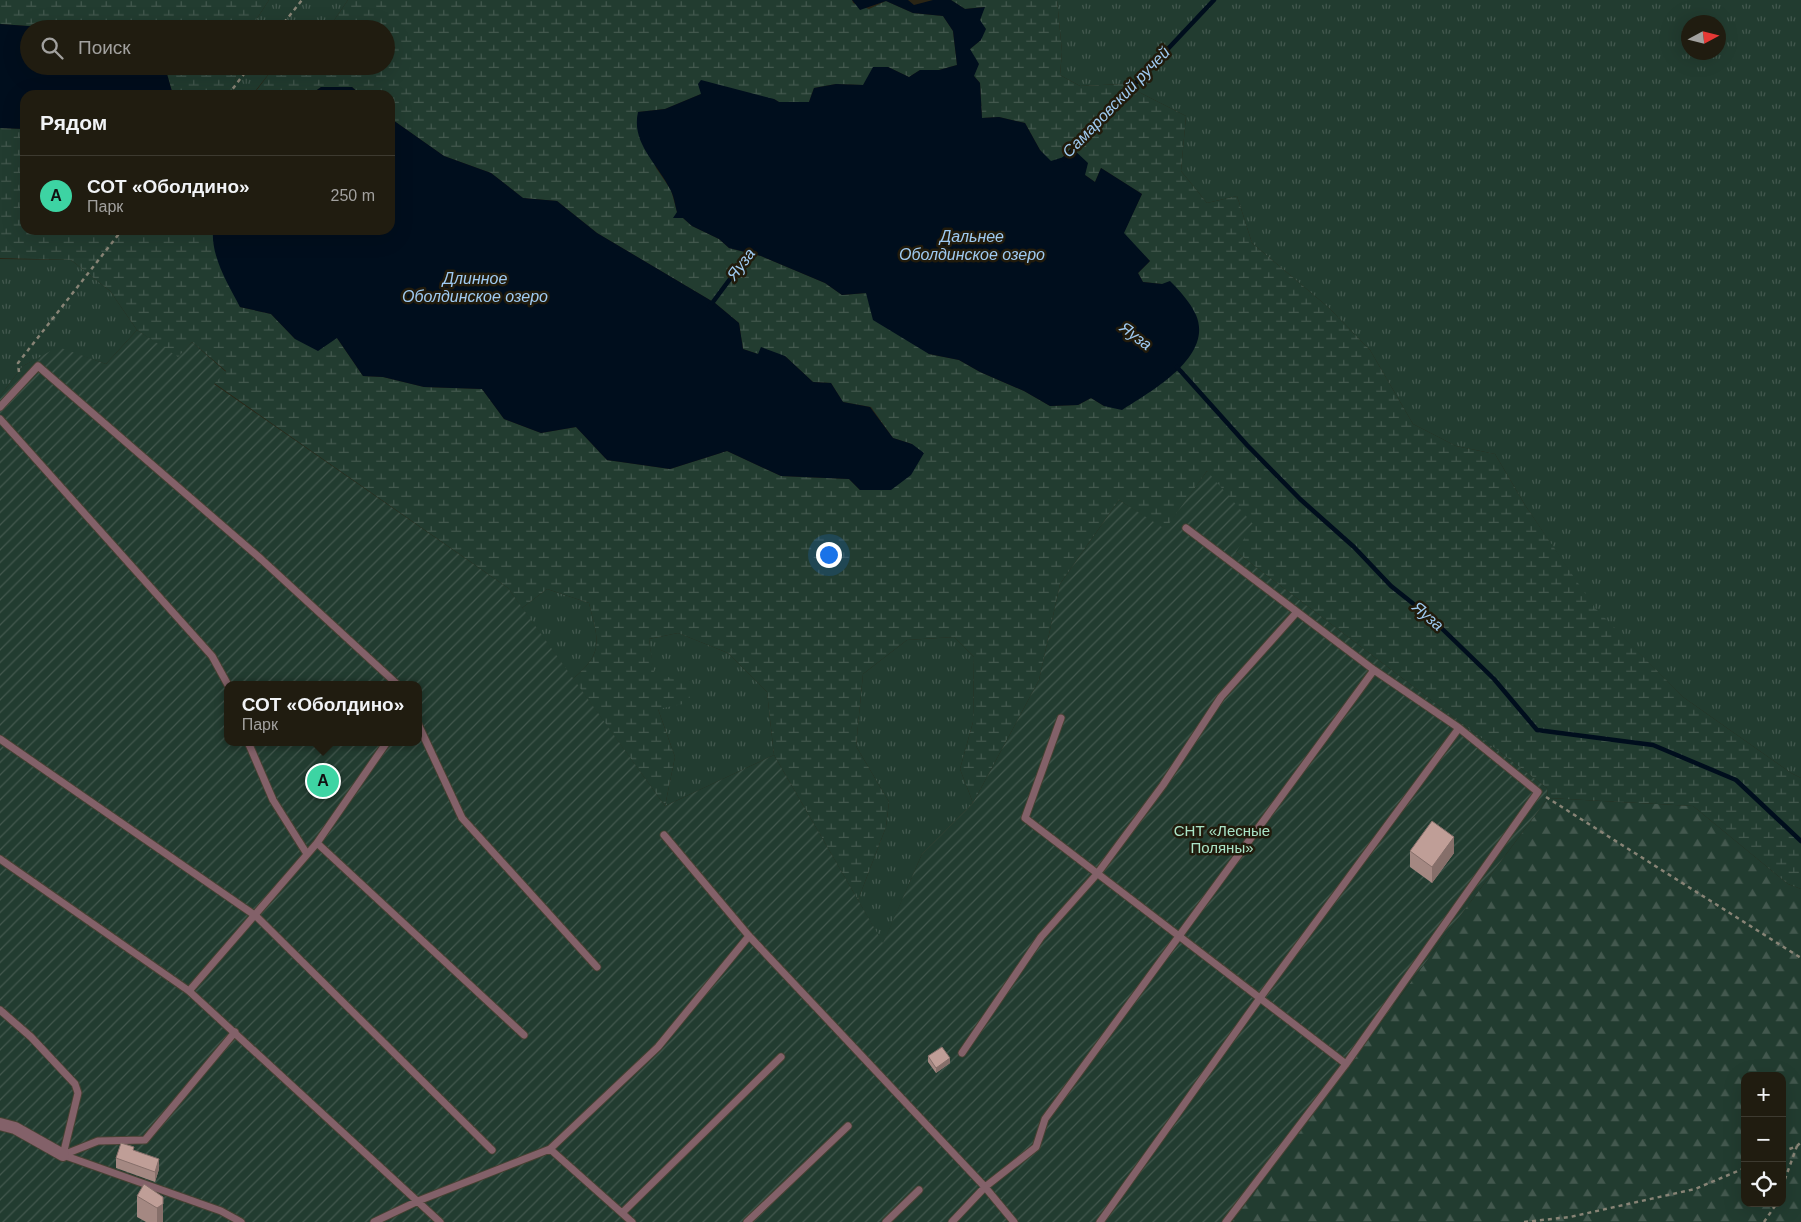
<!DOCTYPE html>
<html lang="ru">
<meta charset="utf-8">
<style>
body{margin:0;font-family:Helvetica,sans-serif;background:#282519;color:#f1f3f6}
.controls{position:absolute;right:15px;bottom:15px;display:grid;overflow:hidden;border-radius:10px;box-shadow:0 5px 20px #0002}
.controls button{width:45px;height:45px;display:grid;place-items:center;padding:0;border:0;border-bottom:1px solid #3d3a30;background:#201c10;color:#f1f3f6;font:25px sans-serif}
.compass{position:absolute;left:1681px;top:15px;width:45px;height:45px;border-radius:50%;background:#201c10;box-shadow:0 5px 20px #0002;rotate:83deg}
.you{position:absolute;left:828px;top:554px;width:18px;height:18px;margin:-12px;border:4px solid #fff;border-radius:50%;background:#1a73e8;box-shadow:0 0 0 8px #1a73e833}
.badge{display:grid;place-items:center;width:32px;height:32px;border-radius:50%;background:#3dd4a3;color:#111;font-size:16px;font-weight:700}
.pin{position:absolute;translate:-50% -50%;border:2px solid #fff;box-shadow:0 1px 5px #0006}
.popup{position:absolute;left:224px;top:681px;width:198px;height:65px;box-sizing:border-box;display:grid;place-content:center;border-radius:10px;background:#201c10;filter:drop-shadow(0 1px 4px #0005);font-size:16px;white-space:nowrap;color:#a2a19f}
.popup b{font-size:19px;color:#f1f3f6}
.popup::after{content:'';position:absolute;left:50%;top:100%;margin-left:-10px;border:10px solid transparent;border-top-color:#201c10}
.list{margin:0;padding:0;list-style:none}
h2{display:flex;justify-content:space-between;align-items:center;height:65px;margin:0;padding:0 20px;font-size:21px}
h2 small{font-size:16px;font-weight:400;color:#a2a19f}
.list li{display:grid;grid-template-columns:32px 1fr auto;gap:15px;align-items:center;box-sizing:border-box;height:80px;padding:0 20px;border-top:1px solid #3d3a30}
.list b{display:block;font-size:19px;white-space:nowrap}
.list p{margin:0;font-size:16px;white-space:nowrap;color:#a2a19f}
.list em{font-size:16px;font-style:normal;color:#a2a19f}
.icon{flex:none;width:28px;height:28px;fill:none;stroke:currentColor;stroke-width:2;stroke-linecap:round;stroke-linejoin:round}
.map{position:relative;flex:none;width:1801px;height:1222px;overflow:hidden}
.search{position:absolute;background:#201c10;box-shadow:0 5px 20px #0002;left:20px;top:20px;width:375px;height:55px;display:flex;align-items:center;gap:12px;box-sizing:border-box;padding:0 18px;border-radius:28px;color:#a2a19f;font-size:19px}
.panel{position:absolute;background:#201c10;box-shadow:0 5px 20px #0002;left:20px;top:90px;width:375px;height:145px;border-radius:15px}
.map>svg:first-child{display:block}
</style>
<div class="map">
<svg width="1801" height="1222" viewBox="0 0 1801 1222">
<defs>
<pattern id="grass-tufts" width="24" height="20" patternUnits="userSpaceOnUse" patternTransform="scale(1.25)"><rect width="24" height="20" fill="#223c30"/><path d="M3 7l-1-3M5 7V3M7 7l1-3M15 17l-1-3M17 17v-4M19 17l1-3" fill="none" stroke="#43584e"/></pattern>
<pattern id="forest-firs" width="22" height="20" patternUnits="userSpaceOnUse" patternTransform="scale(1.25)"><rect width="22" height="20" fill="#223c30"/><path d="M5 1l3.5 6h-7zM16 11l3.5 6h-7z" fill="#43584e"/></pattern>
<pattern id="wetland-marsh" width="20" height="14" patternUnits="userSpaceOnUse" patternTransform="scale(1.25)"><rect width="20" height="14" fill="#223c30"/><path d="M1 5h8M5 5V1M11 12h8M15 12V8" fill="none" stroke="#43584e"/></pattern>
<pattern id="garden-furrows" width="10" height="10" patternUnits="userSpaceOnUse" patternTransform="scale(1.25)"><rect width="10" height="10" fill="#223c30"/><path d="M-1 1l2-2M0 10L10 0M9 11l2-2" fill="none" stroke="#43584e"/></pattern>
</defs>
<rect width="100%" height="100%" fill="#2a2515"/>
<!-- grass -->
<path fill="url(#grass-tufts)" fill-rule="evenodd" d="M269 0H348L328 29H250Z
M1057 0H1801V778L1791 773 1683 697 1594 608 1525 505 1495 454 1456 446 1413 424 1370 350 1328 307 1252 243 1237 196 1207 203 1181 171 1186 116 1123 84 1080 86 1060 75 1062 52ZM1688 22H1718V52H1688Z
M239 66H275L252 95H234L232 92Z
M0 259 71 260 110 291 137 330 106 364 58 348 23 366 0 396Z
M547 589 589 603C598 640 605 652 573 679L522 608Z
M678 633 728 653 767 692 774 755 665 806 675 757 658 709 649 639Z
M954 637 974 657 973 722 960 769 973 803 922 854 883 944 858 900 886 827 889 802 856 746 863 674 907 640Z"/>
<!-- forest -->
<path fill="url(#forest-firs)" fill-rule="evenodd" d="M1548 798 1693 806 1788 884 1801 889V1222H1232ZM1745 1076H1782V1203H1745Z"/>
<!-- wetland -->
<path fill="url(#wetland-marsh)" d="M0 0H269L250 29H69L0 24Z
M348 0H852L853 3 869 9 886 1 913 13 943 16 953 31 957 65 939 70H920L909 77 888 67 863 85 836 84 814 88 809 102H779L774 99 701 94 665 109 638 112 656 168 671 190 677 212 683 218 692 226 719 239 729 248 761 256 825 283 842 295 866 293 929 354 959 360 980 372 1024 391 1050 406 1078 405 1091 398 1104 406 1162 284 1143 282 1138 273 1150 261 1123 234 1142 194 1101 168 1095 182 1085 175 1067 156 1051 162 1040 150 1025 123 999 117 982 118 980 83 974 76 970 49 981 40 980 20 984 7 965 9 951 0H1057L1062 52 1060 75 1080 86 1123 84 1186 116 1181 171 1207 203 1237 196 1252 243 1328 307 1370 350 1413 424 1456 446 1495 454 1525 505 1595 608 1683 697 1791 773 1801 778V889L1788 884 1693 806 1548 798 1547 788 1236 552 1207 471 1165 530 1119 500 1060 584 1039 680 973 803 960 769 973 722 974 657 954 637 907 640 863 674 856 746 889 802 886 827 858 900 774 755 767 692 728 653 678 633 649 639 654 672 693 686 688 703 658 709 675 757 665 806 573 679C605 652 598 640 589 603L547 589 522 608 508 588 214 383 226 371 192 342 178 358 137 330 110 291 71 260 0 258V128L25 129V230H213V237L240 307 271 314 295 339 337 338 363 376 383 377 424 387 482 389 504 419 541 433 576 427 607 460 670 469 727 451 781 476 849 479 860 490 912 444 893 438 871 407 843 402 831 383 813 382 785 356 758 354 743 349 739 323 715 303 597 233 557 201 523 198 491 173 444 156 390 118V95H361L352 87H321L310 95H253L275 66H386V29H328Z
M161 66H239L232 92 234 95H173L167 74Z"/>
<!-- garden -->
<path fill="url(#garden-furrows)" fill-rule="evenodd" d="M137 330 178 357 192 342 226 372 214 384 508 588 665 806 774 755 883 943 922 854 973 803 1039 680 1060 584 1119 500 1165 529 1207 471 1253 524 1236 552 1547 788 1548 798 1232 1222H0V396L23 366 58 347 106 364ZM228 685H418V742H228Z"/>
<!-- water -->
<path fill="#000e1d" d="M852 0H908L914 5 933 0H951L965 9 985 7 980 20 986 29 981 40 970 49 979 64 974 76 980 83 982 118 999 117 1025 123 1040 150 1051 161 1067 156 1073 149 1088 163 1085 175 1095 182 1101 168 1142 194 1124 233 1150 261 1138 273 1143 282 1162 284 1170 281C1180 291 1190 302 1196 315 1214 357 1150 392 1122 410L1104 406 1091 398 1078 405 1050 406 1024 391 980 372 959 360 929 354 873 320 866 293 842 295 825 283 761 256 729 248 719 239 692 226 683 218H673L677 212C675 205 674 196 670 189 657 163 631 143 638 112L665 109 701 94 698 84 701 80 774 99 779 102H809L814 88 836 84 863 85 873 67H888L909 77 920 70H939L957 65 953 31 943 16 913 13 886 1 860 10Z
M0 24 69 29H29V66H161L167 74 173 95H25V129L0 128Z
M321 87H352L361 95H310Z
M390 118 444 156 491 173 523 198 557 201 597 233 715 303 739 323 743 349 758 354 761 347 785 356 813 382 831 383 843 402 870 407 893 438 912 444 924 453 911 475 891 490H860L849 479 781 476 727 451 670 469 607 460 576 427 541 433 504 419 482 389 424 387 383 377 363 376 337 338 318 351 295 339 271 314 240 307C228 284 211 257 213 230H390Z"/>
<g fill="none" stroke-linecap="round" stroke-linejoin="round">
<!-- stream -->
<path stroke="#000e1d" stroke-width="4.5" d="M1064 159 1214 0
M710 306 753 248
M1177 367 1247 445 1300 499 1354 547 1391 586 1430 617 1494 679 1537 730 1653 745 1736 780 1801 841"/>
<!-- service casing -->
<g stroke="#464132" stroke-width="9">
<path id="service" d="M0 407 38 366 261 559 398 685
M0 419 212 656 228 685
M1186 528 1374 670 1459 728 1538 792 1346 1064 1226 1222
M1061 718 1025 818 1346 1064
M418 724 462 818 597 967
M0 739 256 916 492 1150
M248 742 273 800 307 854
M664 835 749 936 985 1187 1014 1222
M317 843 524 1035
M0 859 189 991 440 1222
M189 991 317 843 387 742
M0 1010 31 1037 75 1084 78 1093 63 1155
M962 1053 1041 937 1097 874 1163 785 1221 697 1296 613
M550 1149 632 1222
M63 1155 98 1141 145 1140 235 1032
M63 1155 221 1211 241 1222
M622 1213 781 1057
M374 1222 418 1201 550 1149 658 1047 749 936
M747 1222 848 1126
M886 1222 919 1190
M952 1222 985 1187 1036 1147 1045 1119 1374 670
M1100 1222 1260 998 1459 728"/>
</g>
<!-- minor casing -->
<g stroke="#464132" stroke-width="14">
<path id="minor" d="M0 1124 15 1128 63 1155"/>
</g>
<!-- path -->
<path stroke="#888476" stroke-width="2.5" stroke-dasharray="4 4" stroke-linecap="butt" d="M279 29 302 0
M228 95 250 66
M19 372 18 363 122 230
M1546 797 1801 958
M1782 1152 1797 1146 1801 1142
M1782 1187 1797 1146
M1524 1222 1570 1217 1695 1189 1745 1168
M1764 1222 1777 1203"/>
<!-- service -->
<use href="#service" stroke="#836169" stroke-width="7"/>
<!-- minor -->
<use href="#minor" stroke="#836169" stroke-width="12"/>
</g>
<!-- wall -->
<path fill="#a48882" d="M1410 851 1454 853 1432 883 1410 867Z
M928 1056 950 1063 936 1073 928 1062Z
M134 1150 159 1169 155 1182 116 1168V1158Z
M137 1196 163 1197V1222H146L137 1217Z"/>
<!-- shaded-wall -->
<path fill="#866f6a" d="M1454 837V853L1432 883V867Z
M950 1058V1063L936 1073V1068Z
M159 1159V1169L155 1182V1172Z
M163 1197V1222H157V1208Z"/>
<!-- building -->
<path fill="#bf9e97" stroke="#866f6a" d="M1432 821 1454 837 1432 867 1410 851Z
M942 1047 950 1058 936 1068 928 1056Z
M121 1143 134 1147 133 1150 159 1159 155 1172 116 1158Z
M144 1184 163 1197V1204L157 1208 137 1196Z"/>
<g text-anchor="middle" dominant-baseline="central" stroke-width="5" stroke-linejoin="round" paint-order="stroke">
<!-- park labels -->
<g font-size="15" fill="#aae4c7" stroke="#211b0c">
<text x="1222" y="830">СНТ «Лесные<tspan x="1222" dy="17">Поляны»</tspan></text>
</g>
<!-- water labels -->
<g font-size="16" font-style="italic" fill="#9fcaf1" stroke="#211b0c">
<text transform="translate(1116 102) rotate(-46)">Самаровский ручей</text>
<text x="972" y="236">Дальнее<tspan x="972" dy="18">Оболдинское озеро</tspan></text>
<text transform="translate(741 264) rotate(-53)">Яуза</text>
<text x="475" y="278">Длинное<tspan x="475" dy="18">Оболдинское озеро</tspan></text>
<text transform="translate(1136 336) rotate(37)">Яуза</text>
<text transform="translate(1428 616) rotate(41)">Яуза</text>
</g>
</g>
</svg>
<div class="controls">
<button>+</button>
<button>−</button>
<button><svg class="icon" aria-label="locate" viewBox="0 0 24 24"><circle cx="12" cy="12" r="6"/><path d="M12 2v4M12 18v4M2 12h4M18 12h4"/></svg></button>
</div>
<svg class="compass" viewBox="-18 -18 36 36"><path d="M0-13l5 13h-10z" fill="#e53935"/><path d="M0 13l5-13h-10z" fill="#a2a19f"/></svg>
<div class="you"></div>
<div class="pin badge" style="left:323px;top:781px">A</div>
<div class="popup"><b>СОТ «Оболдино»</b>Парк</div>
<div class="search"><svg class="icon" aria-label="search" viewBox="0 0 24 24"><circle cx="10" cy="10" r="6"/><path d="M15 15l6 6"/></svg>Поиск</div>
<section class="panel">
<h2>Рядом<small></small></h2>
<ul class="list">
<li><span class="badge">A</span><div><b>СОТ «Оболдино»</b><p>Парк</p></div><em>250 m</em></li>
</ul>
</section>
</div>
